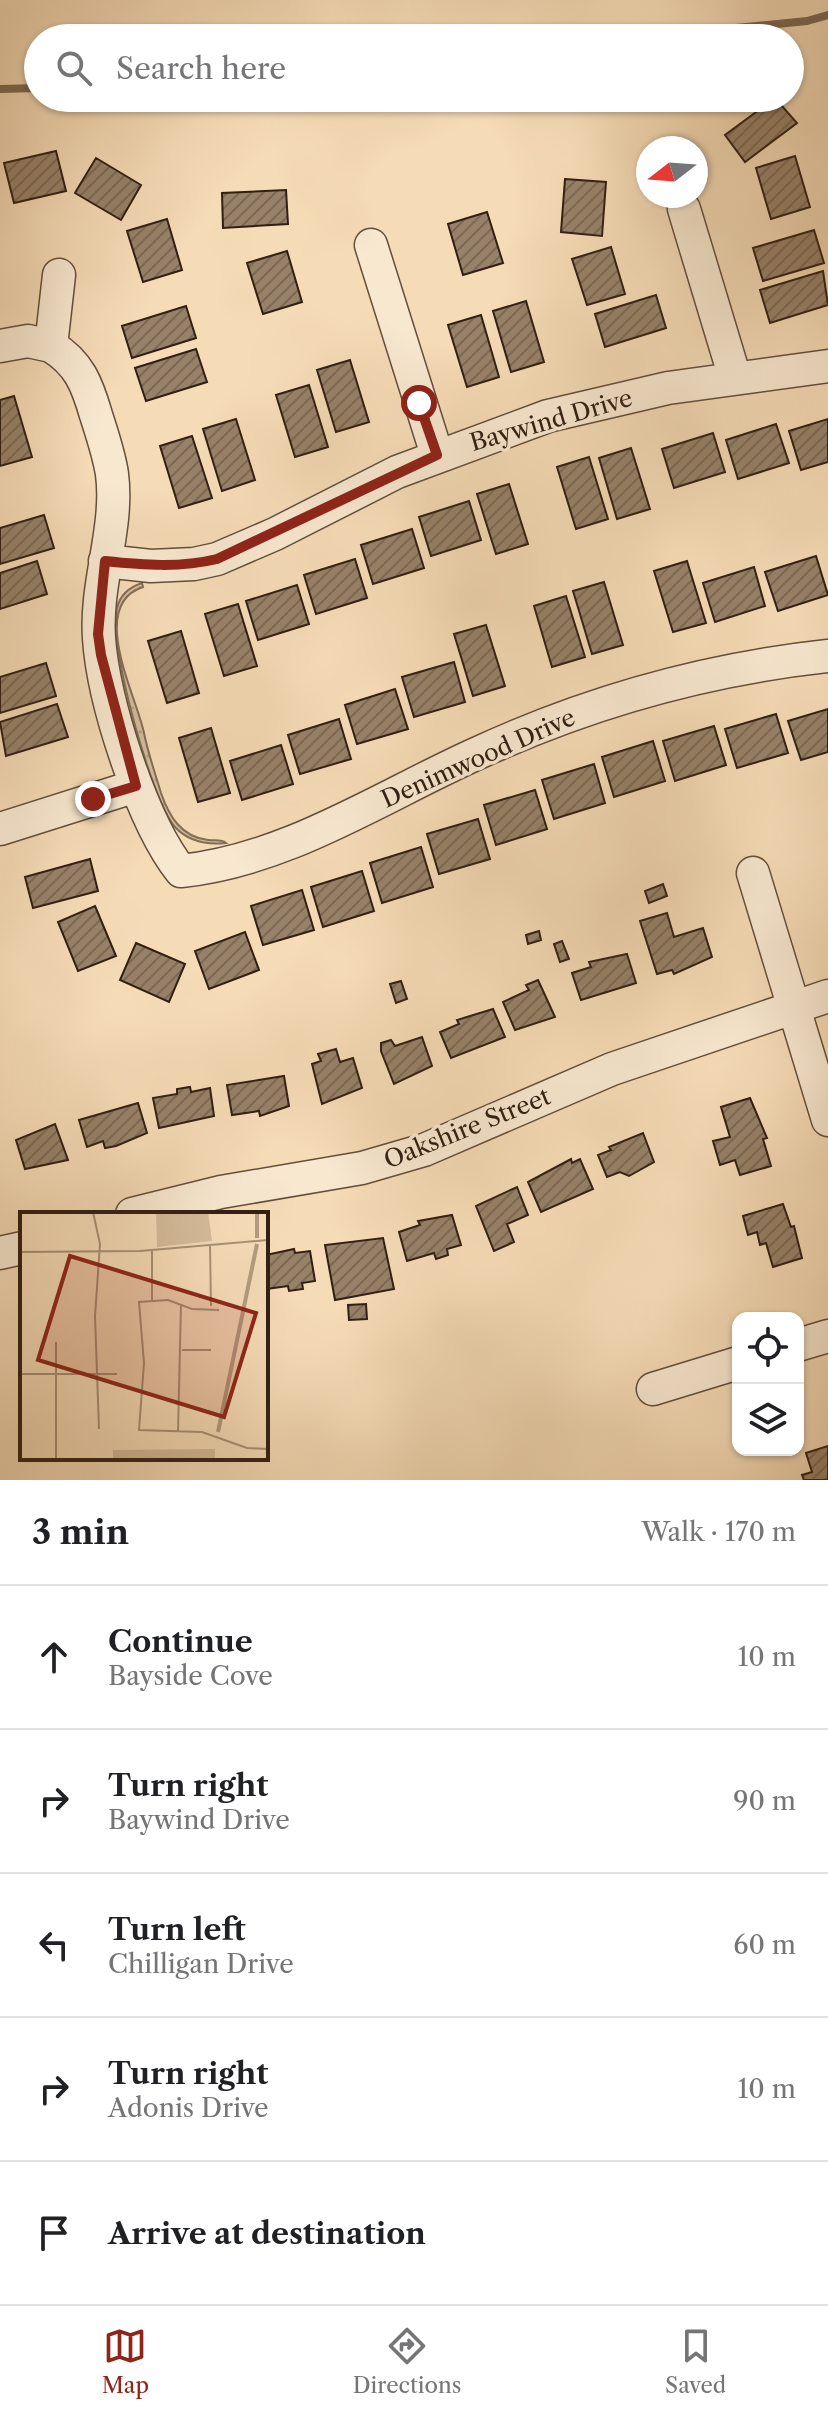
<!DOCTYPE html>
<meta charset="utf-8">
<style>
body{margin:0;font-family:"Libre Caslon Text",serif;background:#f2f2f2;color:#202124}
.controls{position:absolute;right:24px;bottom:24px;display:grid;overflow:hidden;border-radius:16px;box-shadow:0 2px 6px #0004}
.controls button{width:72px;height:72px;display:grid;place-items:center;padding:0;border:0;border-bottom:2px solid #e0e0e0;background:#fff;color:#202124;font:40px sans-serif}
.compass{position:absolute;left:636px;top:136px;width:72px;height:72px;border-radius:50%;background:#fff;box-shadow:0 2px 6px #0004;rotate:253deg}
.stop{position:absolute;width:24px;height:24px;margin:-18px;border:6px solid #8f2418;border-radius:50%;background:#fff}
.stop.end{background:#8f2418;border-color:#fff;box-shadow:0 2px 8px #0008}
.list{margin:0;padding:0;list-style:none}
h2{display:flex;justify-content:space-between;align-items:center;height:104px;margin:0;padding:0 32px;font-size:34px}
h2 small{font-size:26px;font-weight:400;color:#757577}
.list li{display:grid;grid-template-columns:52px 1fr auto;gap:24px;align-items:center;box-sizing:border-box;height:144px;padding:0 32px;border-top:2px solid #e0e0e0}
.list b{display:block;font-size:30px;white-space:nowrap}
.list p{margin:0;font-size:26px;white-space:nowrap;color:#757577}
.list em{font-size:26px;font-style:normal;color:#757577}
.icon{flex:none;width:44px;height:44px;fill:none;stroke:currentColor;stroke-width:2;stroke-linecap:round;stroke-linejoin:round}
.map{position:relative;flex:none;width:828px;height:1480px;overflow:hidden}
.search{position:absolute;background:#fff;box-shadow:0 2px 6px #0004;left:24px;right:24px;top:24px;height:88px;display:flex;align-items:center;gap:20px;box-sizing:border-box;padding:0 28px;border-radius:44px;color:#757577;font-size:30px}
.sheet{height:824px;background:#fff}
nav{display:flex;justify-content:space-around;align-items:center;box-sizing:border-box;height:112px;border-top:2px solid #e0e0e0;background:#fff;font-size:22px;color:#757577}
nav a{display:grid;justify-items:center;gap:4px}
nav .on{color:#8f2418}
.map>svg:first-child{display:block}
</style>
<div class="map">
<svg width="828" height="1480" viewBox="0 0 828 1480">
<defs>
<pattern id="grass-dots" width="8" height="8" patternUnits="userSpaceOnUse" patternTransform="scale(2)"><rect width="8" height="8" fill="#d4bb9a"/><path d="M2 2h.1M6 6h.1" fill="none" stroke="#b6a084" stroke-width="1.8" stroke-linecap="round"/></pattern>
<pattern id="building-hatch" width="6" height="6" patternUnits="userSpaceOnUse" patternTransform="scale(2)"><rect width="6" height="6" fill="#978168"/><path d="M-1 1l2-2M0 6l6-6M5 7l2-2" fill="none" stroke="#7c6954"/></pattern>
</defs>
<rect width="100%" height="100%" fill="#f5dbb6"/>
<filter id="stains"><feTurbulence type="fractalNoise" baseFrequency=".0025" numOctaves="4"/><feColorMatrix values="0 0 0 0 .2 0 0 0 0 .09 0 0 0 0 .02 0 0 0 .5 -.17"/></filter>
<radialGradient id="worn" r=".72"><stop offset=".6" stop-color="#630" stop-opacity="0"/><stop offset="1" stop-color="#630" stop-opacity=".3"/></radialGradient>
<!-- grass -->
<path fill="url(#grass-dots)" stroke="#826d56" stroke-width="2" d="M142 583 143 587C87 605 137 697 144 733 148 753 155 773 161 793 169 816 181 837 208 840 216 841 221 839 226 843 207 845 189 842 175 827 152 802 107 641 117 608 120 595 130 587 142 583Z"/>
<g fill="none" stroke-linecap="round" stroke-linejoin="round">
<!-- stream -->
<path stroke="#7e6954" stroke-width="8" d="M554 38H595
M633 38 807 21 828 15
M0 89 38 88"/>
</g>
<!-- building -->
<path fill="url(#building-hatch)" stroke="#311f13" stroke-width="2" d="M775 98 797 123 745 162 725 135Z
M56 151 66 191 14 203 4 163Z
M795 156 810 207 771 219 756 168Z
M96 158 141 185 121 220 75 193Z
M565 179 606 182 602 236 561 232Z
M286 190 288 224 223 228 222 193Z
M487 212 503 263 463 275 448 224Z
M167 219 182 270 143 282 127 231Z
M814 230 824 263 763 281 753 248Z
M611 247 625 294 587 305 572 259Z
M287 251 302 302 263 314 247 263Z
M823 271 828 305 770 323 760 290Z
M656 295 666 328 605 347 595 314Z
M526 301 544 362 511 372 493 311Z
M186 306 196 338 132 358 122 326Z
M481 315 499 377 467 387 448 325Z
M196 349 207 382 146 401 135 368Z
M350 360 369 422 336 432 317 370Z
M309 385 328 447 295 457 276 395Z
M14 396 32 457 0 466V400Z
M236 419 255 480 222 491 203 429Z
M828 419V462L801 470 789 431Z
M776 424 789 463 738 479 726 440Z
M713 433 725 472 674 488 662 449Z
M192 436 212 498 179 508 160 446Z
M631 448 650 509 617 519 599 458Z
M589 457 608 519 576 529 557 467Z
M509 484 528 544 496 554 477 494Z
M469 501 481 540 431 556 419 517Z
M44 515 54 548 0 564V528Z
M412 529 424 568 373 584 361 545Z
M816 556 828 595 778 611 765 572Z
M355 559 367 598 316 614 304 575Z
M37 561 47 594 0 609V573Z
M687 561 706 623 673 632 654 571Z
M754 567 765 606 715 622 703 583Z
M604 582 623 645 592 654 573 591Z
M297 585 309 624 258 640 246 601Z
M566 596 585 657 552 667 534 606Z
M238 604 257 666 224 676 205 614Z
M486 625 505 686 473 696 454 634Z
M181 631 199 693 167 703 148 641Z
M454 662 465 702 414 717 402 677Z
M46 663 56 696 0 713V677Z
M395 689 408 729 357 744 345 705Z
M57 704 68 737 6 756 0 722Z
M828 709V752L801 760 788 721Z
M776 714 788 753 737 768 725 729Z
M339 719 351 759 300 774 288 735Z
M714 726 726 765 675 781 663 741Z
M211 728 230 793 198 802 179 738Z
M653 741 665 781 614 797 602 757Z
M281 745 293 784 242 800 230 761Z
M594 764 605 803 554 819 542 780Z
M535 790 547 829 496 845 484 805Z
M478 819 490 859 439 874 427 834Z
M421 847 433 887 382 903 370 863Z
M90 859 98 891 33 908 25 877Z
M362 871 374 911 323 927 311 887Z
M663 884 667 896 649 903 645 891Z
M302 890 314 930 263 945 251 906Z
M95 906 116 956 78 971 58 922Z
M667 913 674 937 703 928 712 957 674 974 672 970 657 974 640 921Z
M539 931 541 940 528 944 526 935Z
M245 932 259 970 209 989 195 951Z
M562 941 569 959 560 962 554 944Z
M136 943 185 964 169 1002 120 980Z
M627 954 636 983 581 1000 572 973 591 967 589 962Z
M538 980 555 1017 515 1030 503 1002 529 990 526 985Z
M401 981 407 999 396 1003 390 984Z
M493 1009 505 1037 451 1058 440 1032 459 1024 457 1020Z
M422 1037 432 1066 394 1084 381 1051V1043L391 1040 395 1046Z
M336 1049 340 1062 353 1058 362 1088 322 1104 312 1064 321 1061 318 1054Z
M284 1076 289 1106 260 1116 259 1111 232 1115 227 1085Z
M190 1087 191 1092 210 1088 214 1116 159 1128 153 1098 177 1094V1089Z
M750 1098 767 1138 763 1139 771 1166 740 1175 735 1160 720 1165 713 1141 730 1137 721 1107Z
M138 1103 147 1133 116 1146 105 1148 103 1141 87 1147 79 1120Z
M55 1124 68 1160 25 1169 16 1140Z
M643 1133 654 1162 629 1176 620 1172 607 1177 598 1155 611 1150 609 1147Z
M571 1159 572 1163 580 1159 593 1189 541 1212 528 1182Z
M517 1187 528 1215 507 1224 514 1242 494 1251 476 1206Z
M783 1204 791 1227 794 1226 802 1258 773 1267 766 1243 760 1245 757 1232 748 1235 743 1216Z
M452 1215 461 1245 447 1249 448 1255 436 1259 434 1253 407 1261 399 1232 420 1225 418 1221Z
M383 1238 394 1289 335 1300 325 1245Z
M294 1249 295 1253 310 1251 315 1281 302 1283 303 1289 289 1291 288 1286 266 1289V1255Z
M366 1304 367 1319 349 1320 348 1305Z
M828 1446V1480H804L802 1475 812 1472 806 1453Z"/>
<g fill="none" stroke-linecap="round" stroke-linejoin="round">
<!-- minor casing -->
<g stroke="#624e3c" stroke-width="35">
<path id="minor" d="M684 209 735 378
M371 245 437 455
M59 275 51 346C79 363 87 384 96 415 102 434 109 454 112 474 119 528 95 583 99 638 103 701 142 822 181 871 288 860 382 796 478 753 589 702 707 669 828 656
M0 346 28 341 51 346
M105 561 151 566 194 564 217 559 275 534 397 472 548 416 668 388 828 366
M0 829 136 786
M753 873 828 1120
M132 1214 221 1192 362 1168 424 1150 612 1069 828 996
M0 1253 22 1248
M798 1345 828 1336
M653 1389 738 1363"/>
</g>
<!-- minor -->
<use href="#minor" stroke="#f8e8d0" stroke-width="32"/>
</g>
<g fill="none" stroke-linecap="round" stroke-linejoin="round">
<!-- route -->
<path stroke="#8f2418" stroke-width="10" d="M93 799 136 786 101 655 98 634 105 561C143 565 180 568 217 559L437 455 419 403"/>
</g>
<g text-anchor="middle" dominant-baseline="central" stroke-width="7" stroke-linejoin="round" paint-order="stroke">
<!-- street labels -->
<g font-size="24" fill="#311f13" stroke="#f8e8d0">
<text transform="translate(551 420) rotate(-16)">Baywind Drive</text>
<text transform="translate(478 758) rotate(-24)">Denimwood Drive</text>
<text transform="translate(467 1128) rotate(-22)">Oakshire Street</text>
</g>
</g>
<!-- overview -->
<g transform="translate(20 1212)">
<rect width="248" height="248" fill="#f5dbb6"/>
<path d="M136 0H188L192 29 137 35ZM195 237V248H93V238Z" fill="#d4bb9a"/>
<path fill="none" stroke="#b29b7f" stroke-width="4" d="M237 26V0M198 220 237 32"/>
<path fill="none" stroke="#a79075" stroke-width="2" d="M73 0 80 32 75 104 79 217M190 33 191 94M132 38V88M0 40 120 39 248 28M199 98 172 97 148 88 119 90 124 151 119 218 182 220 227 236 248 237M162 138H191M0 162H97M158 220 161 92M36 248V130"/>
<path fill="#8f2418" fill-opacity="0.15" stroke="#8f2418" stroke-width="4" d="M50 44 236 101 204 205 18 148Z"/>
<rect width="248" height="248" fill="none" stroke="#311f13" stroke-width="4"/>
</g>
<rect width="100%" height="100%" filter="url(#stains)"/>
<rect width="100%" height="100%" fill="url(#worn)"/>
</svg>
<div class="controls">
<button><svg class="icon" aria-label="locate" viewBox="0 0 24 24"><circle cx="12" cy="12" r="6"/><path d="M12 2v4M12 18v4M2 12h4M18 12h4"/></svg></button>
<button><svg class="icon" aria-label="layers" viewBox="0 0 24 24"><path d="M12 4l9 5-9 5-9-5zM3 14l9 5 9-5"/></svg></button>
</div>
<svg class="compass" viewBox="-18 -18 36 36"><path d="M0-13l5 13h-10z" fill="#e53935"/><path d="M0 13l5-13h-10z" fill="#757577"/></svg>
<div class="stop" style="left:419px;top:403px"></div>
<div class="stop end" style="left:93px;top:799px"></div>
<div class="search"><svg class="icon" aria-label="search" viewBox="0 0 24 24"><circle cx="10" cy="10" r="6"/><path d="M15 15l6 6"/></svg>Search here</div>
</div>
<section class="sheet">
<h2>3 min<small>Walk · 170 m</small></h2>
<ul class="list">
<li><svg class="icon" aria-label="ahead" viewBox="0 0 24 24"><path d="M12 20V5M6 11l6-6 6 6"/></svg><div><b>Continue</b><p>Bayside Cove</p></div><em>10 m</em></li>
<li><svg class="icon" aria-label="right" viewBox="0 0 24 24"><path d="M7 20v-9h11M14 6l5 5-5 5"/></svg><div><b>Turn right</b><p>Baywind Drive</p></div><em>90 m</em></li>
<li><svg class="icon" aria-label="left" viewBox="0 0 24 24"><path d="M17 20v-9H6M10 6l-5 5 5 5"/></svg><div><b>Turn left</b><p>Chilligan Drive</p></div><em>60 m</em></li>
<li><svg class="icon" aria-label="right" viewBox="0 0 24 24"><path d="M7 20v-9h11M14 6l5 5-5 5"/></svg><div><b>Turn right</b><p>Adonis Drive</p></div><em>10 m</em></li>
<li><svg class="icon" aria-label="arrive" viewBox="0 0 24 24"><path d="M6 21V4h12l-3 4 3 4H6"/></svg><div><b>Arrive at destination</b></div></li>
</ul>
</section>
<nav>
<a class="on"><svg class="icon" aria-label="map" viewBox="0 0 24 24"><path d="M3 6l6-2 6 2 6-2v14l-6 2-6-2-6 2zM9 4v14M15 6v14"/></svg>Map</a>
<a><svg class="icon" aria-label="directions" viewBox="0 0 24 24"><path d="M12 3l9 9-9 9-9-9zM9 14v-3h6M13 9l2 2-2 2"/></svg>Directions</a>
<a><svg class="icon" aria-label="saved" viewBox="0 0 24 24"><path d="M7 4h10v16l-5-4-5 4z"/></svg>Saved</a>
</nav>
